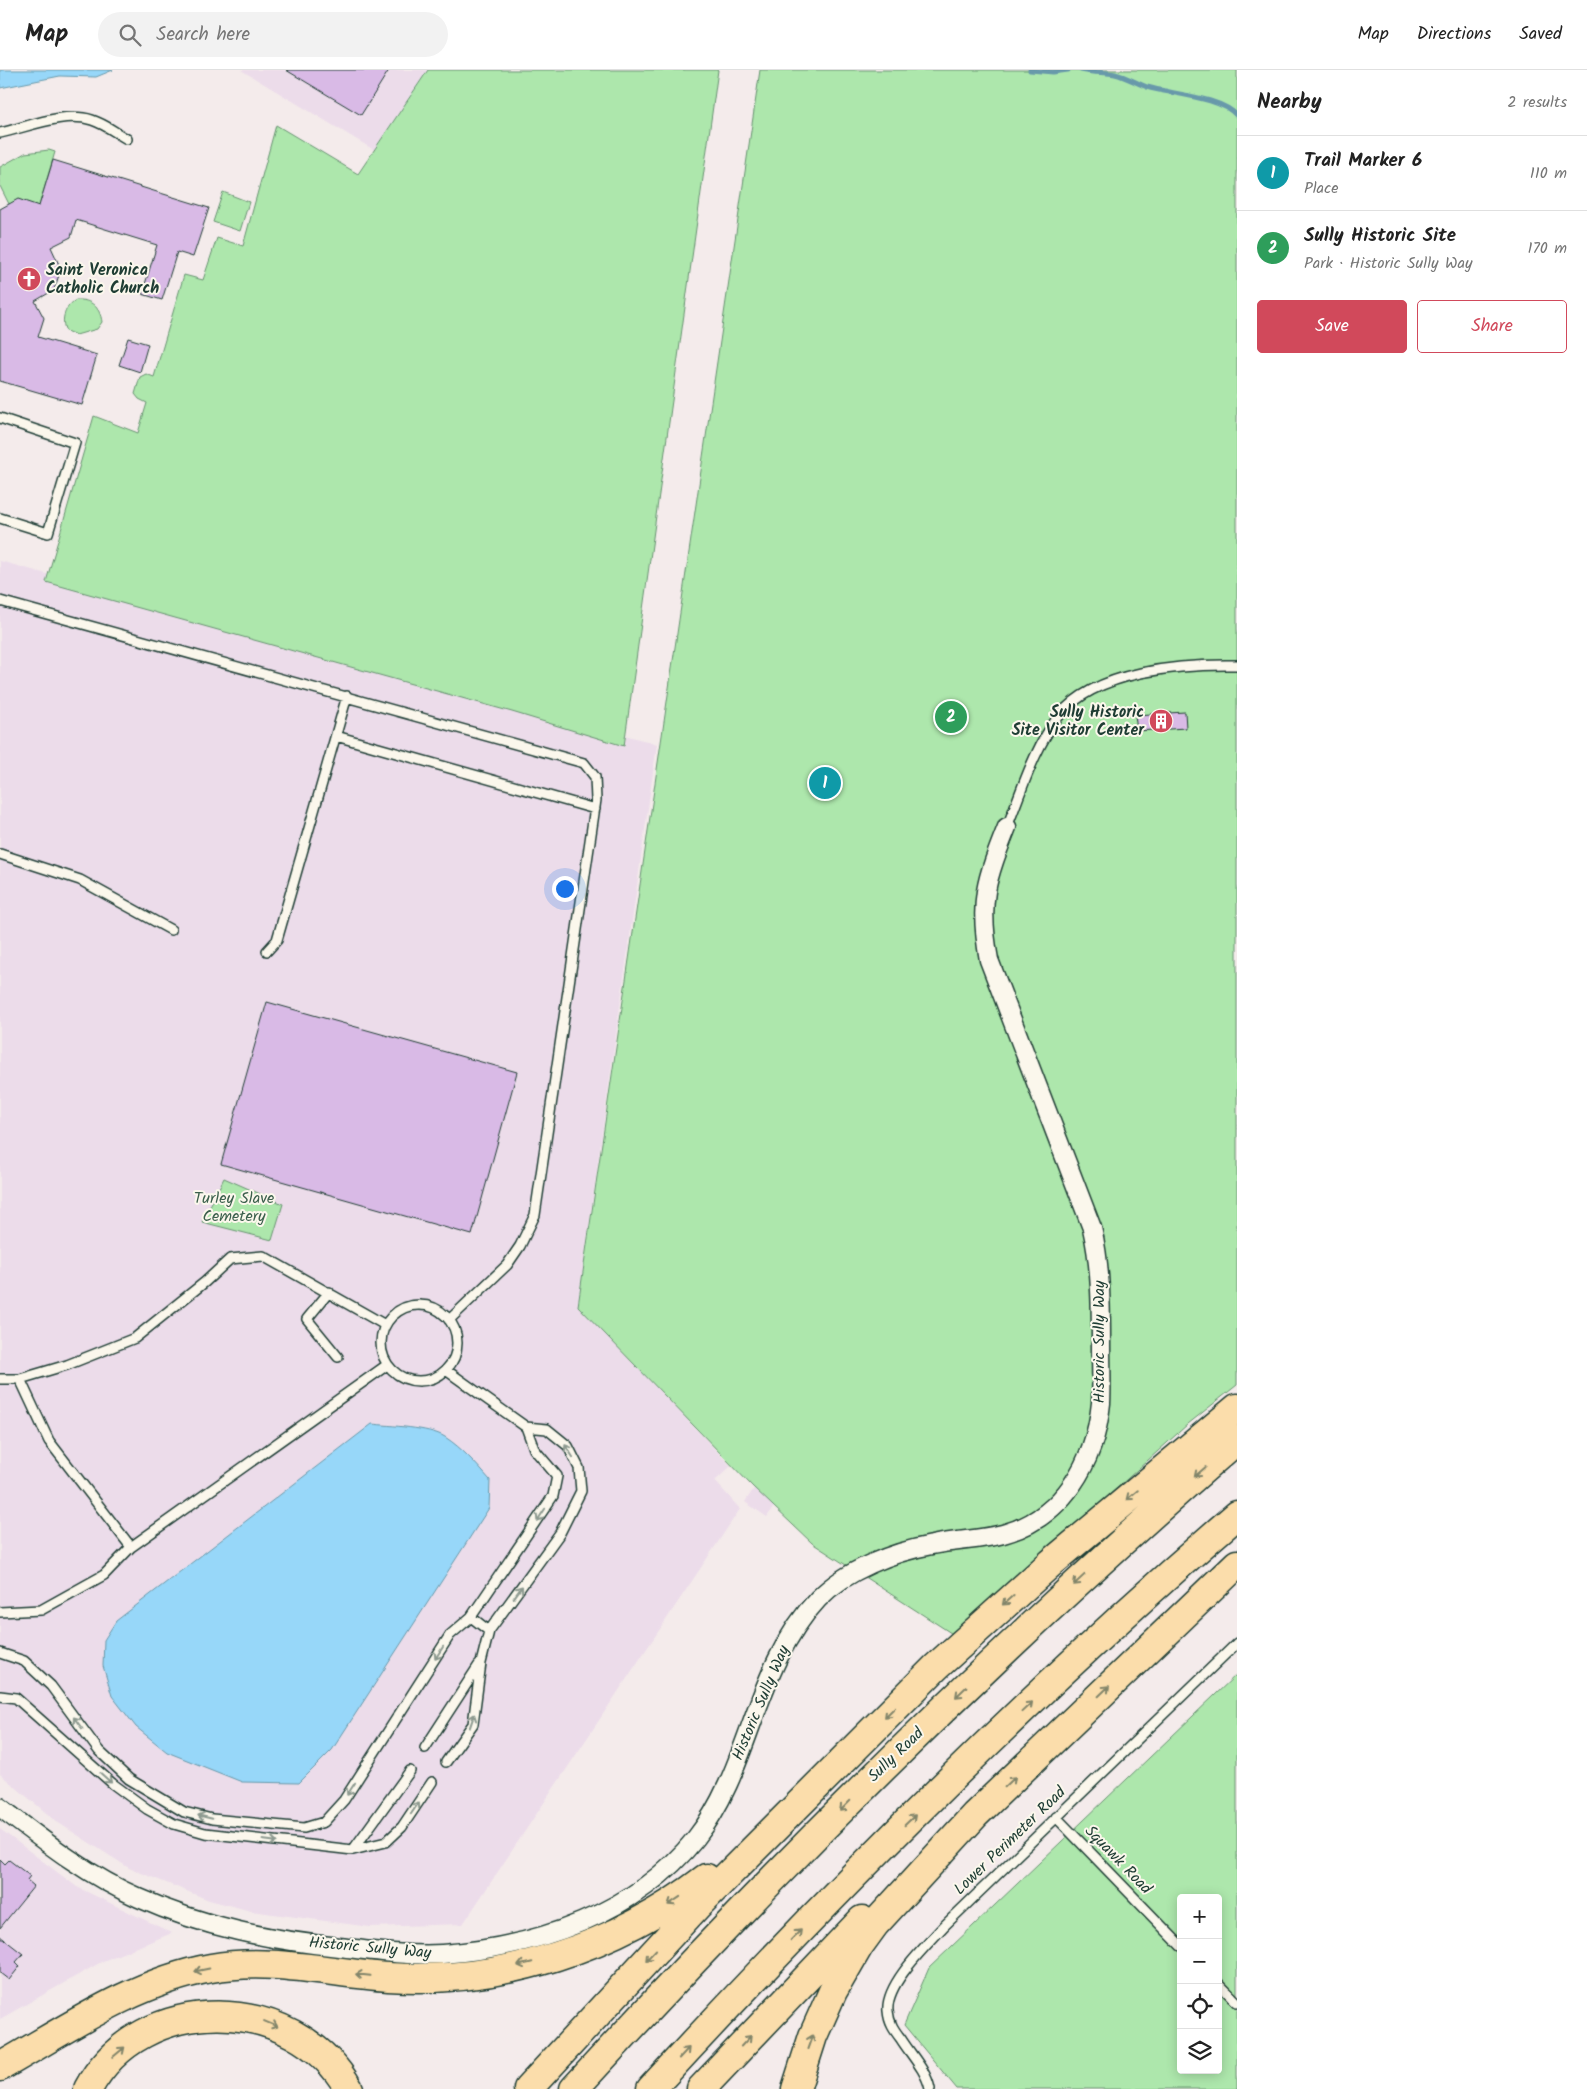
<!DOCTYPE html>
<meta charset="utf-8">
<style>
body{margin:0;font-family:Kalam,sans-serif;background:#f2f2f2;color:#222}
.controls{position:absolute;right:15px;bottom:15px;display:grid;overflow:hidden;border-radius:5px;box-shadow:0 2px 12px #0003}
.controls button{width:45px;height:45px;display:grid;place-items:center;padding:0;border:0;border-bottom:1px solid #e0e0e0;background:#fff;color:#222;font:25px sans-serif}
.you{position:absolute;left:564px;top:818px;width:18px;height:18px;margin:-12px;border:4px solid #fff;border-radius:50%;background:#1a73e8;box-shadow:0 0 0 8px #1a73e833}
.badge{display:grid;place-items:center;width:32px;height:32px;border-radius:50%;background:#d1495b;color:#fff;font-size:16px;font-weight:700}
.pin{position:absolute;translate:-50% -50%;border:2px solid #fff;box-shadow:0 1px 5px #0006}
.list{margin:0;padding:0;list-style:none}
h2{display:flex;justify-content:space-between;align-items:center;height:65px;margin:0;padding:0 20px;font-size:21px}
h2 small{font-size:16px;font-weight:400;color:#767676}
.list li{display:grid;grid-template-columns:32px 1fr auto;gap:15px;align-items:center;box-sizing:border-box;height:75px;padding:0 20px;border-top:1px solid #e0e0e0}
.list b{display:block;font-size:19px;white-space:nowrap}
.list p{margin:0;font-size:16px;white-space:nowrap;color:#767676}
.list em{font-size:16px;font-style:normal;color:#767676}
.actions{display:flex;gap:10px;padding:15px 20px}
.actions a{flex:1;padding:11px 0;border:1px solid #d1495b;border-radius:5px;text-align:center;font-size:18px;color:#d1495b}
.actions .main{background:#d1495b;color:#fff}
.icon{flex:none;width:28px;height:28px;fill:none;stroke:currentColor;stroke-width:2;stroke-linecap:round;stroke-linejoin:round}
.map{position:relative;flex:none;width:1237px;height:2019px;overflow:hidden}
header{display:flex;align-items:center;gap:30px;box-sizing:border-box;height:70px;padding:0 25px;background:#fff;border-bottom:1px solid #e0e0e0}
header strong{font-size:24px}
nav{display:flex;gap:28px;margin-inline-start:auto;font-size:18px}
.search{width:350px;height:45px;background:#f2f2f2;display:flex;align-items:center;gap:12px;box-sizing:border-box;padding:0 18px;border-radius:28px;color:#767676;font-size:19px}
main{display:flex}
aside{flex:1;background:#fff}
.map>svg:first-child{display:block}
</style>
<header>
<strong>Map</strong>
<div class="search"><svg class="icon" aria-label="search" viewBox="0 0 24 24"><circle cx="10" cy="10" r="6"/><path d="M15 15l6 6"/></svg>Search here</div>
<nav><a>Map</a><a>Directions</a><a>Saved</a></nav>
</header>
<main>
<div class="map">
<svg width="1237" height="2019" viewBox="0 0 1237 2019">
<rect width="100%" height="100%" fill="#f4ebeb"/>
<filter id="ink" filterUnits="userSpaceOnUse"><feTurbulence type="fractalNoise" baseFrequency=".02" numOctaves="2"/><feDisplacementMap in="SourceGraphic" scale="10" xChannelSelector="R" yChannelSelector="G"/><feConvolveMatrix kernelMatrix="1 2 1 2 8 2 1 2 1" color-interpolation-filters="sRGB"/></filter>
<g filter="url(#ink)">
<!-- built -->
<path fill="#ecdcea" d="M241 0H428L374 80Z
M0 491 657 674 578 1235 731 1396 715 1411 740 1439 463 1854 370 1857 251 1841 209 1830 129 1798 57 1752 0 1704Z
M798 1352 820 1367 767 1447 745 1432Z
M0 1759 77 1817 172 1863 103 1891 0 1949Z"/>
<!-- green -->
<path fill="#ade7ac" stroke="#669270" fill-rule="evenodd" d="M428 0H718L624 676 512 642 46 512 94 346 138 363 147 333 139 329 135 324 140 307 146 304 154 307 184 205 203 210 217 168 243 176 276 55 358 104Z
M760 0H1237V1315L1188 1354 954 1565 812 1473 753 1417 578 1236Z
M49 80 55 82 39 136 9 134 0 116V97L25 83Z
M223 122 249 132 240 161 213 152Z
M76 230C91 229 100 237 102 252L97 259 76 265 66 261C60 250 65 236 76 230Z
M224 1108 283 1134 272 1170 202 1152Z
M1237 1604V2019H957L904 1955 929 1898ZM1181 1828H1218V2000H1181Z"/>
<!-- water -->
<path fill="#97d7f9" stroke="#6799aa" d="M0 0H113L96 7 60 6 0 18Z
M372 1354C390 1356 429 1357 445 1367 462 1378 476 1394 490 1410L489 1438 332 1680 299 1713 242 1712 167 1682 136 1657 112 1626 103 1596 104 1570 116 1551Z"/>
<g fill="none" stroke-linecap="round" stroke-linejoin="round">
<!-- stream -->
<path stroke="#6799aa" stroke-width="5" d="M1030 0 1053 2 1068 0
M1081 0C1093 3 1103 2 1115 4 1127 7 1136 13 1147 17 1170 24 1222 27 1237 46"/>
</g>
<!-- building -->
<path fill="#d9bae6" stroke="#1f3d34" d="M286 0H389L361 45Z
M53 90 209 138 193 187 177 182 162 230 142 224 157 175 76 150 71 167 51 177 61 199 54 220 35 231 44 248 38 267 97 285 82 335 0 311V139L18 129 39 136Z
M128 268 148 274 140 302 119 295Z
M1185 642 1186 658 1137 661 1135 645Z
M267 932 517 1002 472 1165 221 1094Z
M0 1789 5 1794 9 1790 30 1806 27 1810 34 1816 0 1858Z
M0 1866 23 1884 16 1892 20 1896 9 1910 0 1903Z"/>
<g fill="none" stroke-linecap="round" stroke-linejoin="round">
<!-- lane casing -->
<g stroke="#1f3d34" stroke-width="12">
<path id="lane" d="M0 63C28 57 64 41 92 50 105 54 116 63 127 69
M0 348 75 373 48 463 0 448
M0 531 584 693 595 707 596 730 535 1145 520 1176 507 1195 449 1250
M336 666 595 739
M1007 757C1022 720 1034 678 1059 646 1096 600 1182 594 1237 595
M0 784 80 810 171 860
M267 881 277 870 347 626
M329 1222 307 1249 338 1287
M381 1273a38 38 0 1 1 76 0a38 38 0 1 1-76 0Z
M0 1309H20L49 1371 131 1477
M20 1309 67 1295 135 1268 205 1212 230 1189 263 1186 385 1255
M0 1542 41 1540 104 1505 131 1477 387 1295
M471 1547 489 1561
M0 1583 24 1591 51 1616 99 1681 129 1709 184 1742 212 1749 304 1758 324 1752 344 1730 450 1565 471 1547 553 1426 557 1406 534 1379 526 1357
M0 1626 16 1628 113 1714 147 1739 174 1754 205 1763 353 1780 386 1772 402 1757 432 1712
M425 1678 479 1595
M446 1692 473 1654 481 1593 489 1561 560 1463 581 1421 579 1398 568 1376 547 1359 526 1357 446 1300
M1056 1747 1181 1876
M353 1780 410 1701
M1218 1913 1237 1932
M930 2019C926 2000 911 1985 901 1969 894 1960 889 1953 888 1941 885 1914 927 1875 944 1856L1237 1573"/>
</g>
<!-- street casing -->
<g stroke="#1f3d34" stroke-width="21">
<path id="street" d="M0 1737C44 1771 88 1806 139 1828 204 1857 270 1870 339 1877 373 1881 408 1886 442 1884 537 1877 635 1844 696 1768 752 1697 753 1598 818 1529 846 1500 893 1482 932 1475 955 1470 980 1470 1003 1464 1063 1448 1095 1392 1101 1333 1102 1315 1101 1295 1101 1277 1101 1237 1101 1197 1092 1158L989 890C978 831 986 810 1007 757"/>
</g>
<!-- highway casing -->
<g stroke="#1f3d34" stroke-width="31">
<path id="highway" d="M0 1997C67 1959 134 1912 211 1898 270 1887 330 1903 388 1907 500 1915 617 1877 706 1808
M88 2019C141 1920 295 1922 349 2019
M528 2019 698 1835 936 1597 1051 1493 1237 1338
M574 2019C783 1791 1003 1573 1237 1370
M651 2019C836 1818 1030 1623 1237 1445
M701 2019 862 1850
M796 2019 813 1966 833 1921 859 1876 875 1854 975 1745 1237 1494"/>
</g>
<!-- lane -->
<use href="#lane" stroke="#fbf7ec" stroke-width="9"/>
<!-- street -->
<use href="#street" stroke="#fbf7ec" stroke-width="18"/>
<!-- highway -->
<use href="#highway" stroke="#fbddab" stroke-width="28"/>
</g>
<!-- one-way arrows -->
<defs><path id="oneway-shaft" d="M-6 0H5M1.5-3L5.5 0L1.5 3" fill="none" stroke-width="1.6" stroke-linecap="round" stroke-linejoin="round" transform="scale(1.25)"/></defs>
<g stroke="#8d9a90">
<use href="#oneway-shaft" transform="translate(569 1381) rotate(-123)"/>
<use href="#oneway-shaft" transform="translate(541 1445) rotate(123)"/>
<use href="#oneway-shaft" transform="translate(518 1522) rotate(-54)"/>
<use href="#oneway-shaft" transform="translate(439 1583) rotate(123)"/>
<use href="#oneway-shaft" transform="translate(472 1651) rotate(-71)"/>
<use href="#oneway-shaft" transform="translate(78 1653) rotate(-127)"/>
<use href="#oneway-shaft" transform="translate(106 1708) rotate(42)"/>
<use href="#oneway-shaft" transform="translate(351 1719) rotate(123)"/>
<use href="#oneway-shaft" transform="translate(415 1738) rotate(-56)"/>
<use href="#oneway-shaft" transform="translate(205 1747) rotate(-167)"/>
<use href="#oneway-shaft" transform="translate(270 1771) rotate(7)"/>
</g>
<g stroke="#82856a">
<use href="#oneway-shaft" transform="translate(1200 1402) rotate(139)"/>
<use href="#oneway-shaft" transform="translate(1132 1425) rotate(141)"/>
<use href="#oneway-shaft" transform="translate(1079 1510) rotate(137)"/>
<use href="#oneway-shaft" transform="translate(1008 1530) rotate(138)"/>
<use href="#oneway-shaft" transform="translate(1104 1621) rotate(-44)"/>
<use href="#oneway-shaft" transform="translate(961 1622) rotate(136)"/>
<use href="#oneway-shaft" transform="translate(1027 1637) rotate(-43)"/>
<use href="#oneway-shaft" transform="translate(890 1642) rotate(135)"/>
<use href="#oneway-shaft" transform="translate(1010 1712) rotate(-44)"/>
<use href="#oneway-shaft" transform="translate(845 1736) rotate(135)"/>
<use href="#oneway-shaft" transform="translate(910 1750) rotate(-44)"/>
<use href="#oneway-shaft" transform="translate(674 1831) rotate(146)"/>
<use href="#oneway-shaft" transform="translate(796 1865) rotate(-45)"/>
<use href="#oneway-shaft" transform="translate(651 1885) rotate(133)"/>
<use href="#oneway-shaft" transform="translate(525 1894) rotate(167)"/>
<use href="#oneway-shaft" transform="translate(202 1900) rotate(168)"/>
<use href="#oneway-shaft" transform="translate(363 1905) rotate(-174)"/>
<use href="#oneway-shaft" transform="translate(271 1954) rotate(23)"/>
<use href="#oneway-shaft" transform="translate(746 1971) rotate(-47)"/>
<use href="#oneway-shaft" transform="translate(810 1972) rotate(-70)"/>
<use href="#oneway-shaft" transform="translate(119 1982) rotate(-40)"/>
<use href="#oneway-shaft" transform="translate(684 1983) rotate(-47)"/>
</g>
</g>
<!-- icons -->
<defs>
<g id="church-disc" transform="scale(1.25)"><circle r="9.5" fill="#d1495b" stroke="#fbf7ec"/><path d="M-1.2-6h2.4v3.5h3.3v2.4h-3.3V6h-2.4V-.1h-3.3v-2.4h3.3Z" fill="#fff"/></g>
<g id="building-disc" transform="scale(1.25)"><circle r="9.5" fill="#d1495b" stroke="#fbf7ec"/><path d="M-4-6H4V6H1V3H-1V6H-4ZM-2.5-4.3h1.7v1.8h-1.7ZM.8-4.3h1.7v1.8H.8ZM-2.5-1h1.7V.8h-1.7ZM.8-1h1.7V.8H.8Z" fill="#fff"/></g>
</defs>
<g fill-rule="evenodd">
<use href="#church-disc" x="29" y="209"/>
<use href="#building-disc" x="1161" y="651"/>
</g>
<g text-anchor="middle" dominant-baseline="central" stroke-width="4" stroke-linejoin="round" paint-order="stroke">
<!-- poi labels -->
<g font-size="16" font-weight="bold" fill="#1f3d34" stroke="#fbf7ec" text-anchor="start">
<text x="46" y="200">Saint Veronica<tspan x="46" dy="18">Catholic Church</tspan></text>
<text x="1144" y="642" text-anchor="end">Sully Historic<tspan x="1144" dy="18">Site Visitor Center</tspan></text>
</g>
<!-- park labels -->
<g font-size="16" fill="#3b5f4c" stroke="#fbf7ec">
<text x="234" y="1128">Turley Slave<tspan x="234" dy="18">Cemetery</tspan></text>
</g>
<!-- street labels -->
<g font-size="16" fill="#1f3d34" stroke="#fbf7ec">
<text transform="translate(1099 1272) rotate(-90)">Historic Sully Way</text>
<text transform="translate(761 1633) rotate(-67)">Historic Sully Way</text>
<text transform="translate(896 1685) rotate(-44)">Sully Road</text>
<text transform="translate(1010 1771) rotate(-44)">Lower Perimeter Road</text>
<text transform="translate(1118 1790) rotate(46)">Squawk Road</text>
<text transform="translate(370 1878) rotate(5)">Historic Sully Way</text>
</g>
</g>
</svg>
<div class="controls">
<button>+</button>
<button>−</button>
<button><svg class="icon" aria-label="locate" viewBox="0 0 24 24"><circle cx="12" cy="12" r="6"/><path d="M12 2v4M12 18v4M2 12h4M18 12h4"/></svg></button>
<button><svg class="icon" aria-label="layers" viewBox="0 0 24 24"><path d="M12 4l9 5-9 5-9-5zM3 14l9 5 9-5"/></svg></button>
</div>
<div class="you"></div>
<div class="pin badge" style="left:825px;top:713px;background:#0f9aa8">1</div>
<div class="pin badge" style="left:951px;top:647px;background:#2e9e5b">2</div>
</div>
<aside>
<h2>Nearby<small>2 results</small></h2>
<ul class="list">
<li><span class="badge" style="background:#0f9aa8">1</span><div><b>Trail Marker 6</b><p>Place</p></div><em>110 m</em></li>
<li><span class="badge" style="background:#2e9e5b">2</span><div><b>Sully Historic Site</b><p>Park · Historic Sully Way</p></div><em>170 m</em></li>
</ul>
<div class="actions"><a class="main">Save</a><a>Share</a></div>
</aside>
</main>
